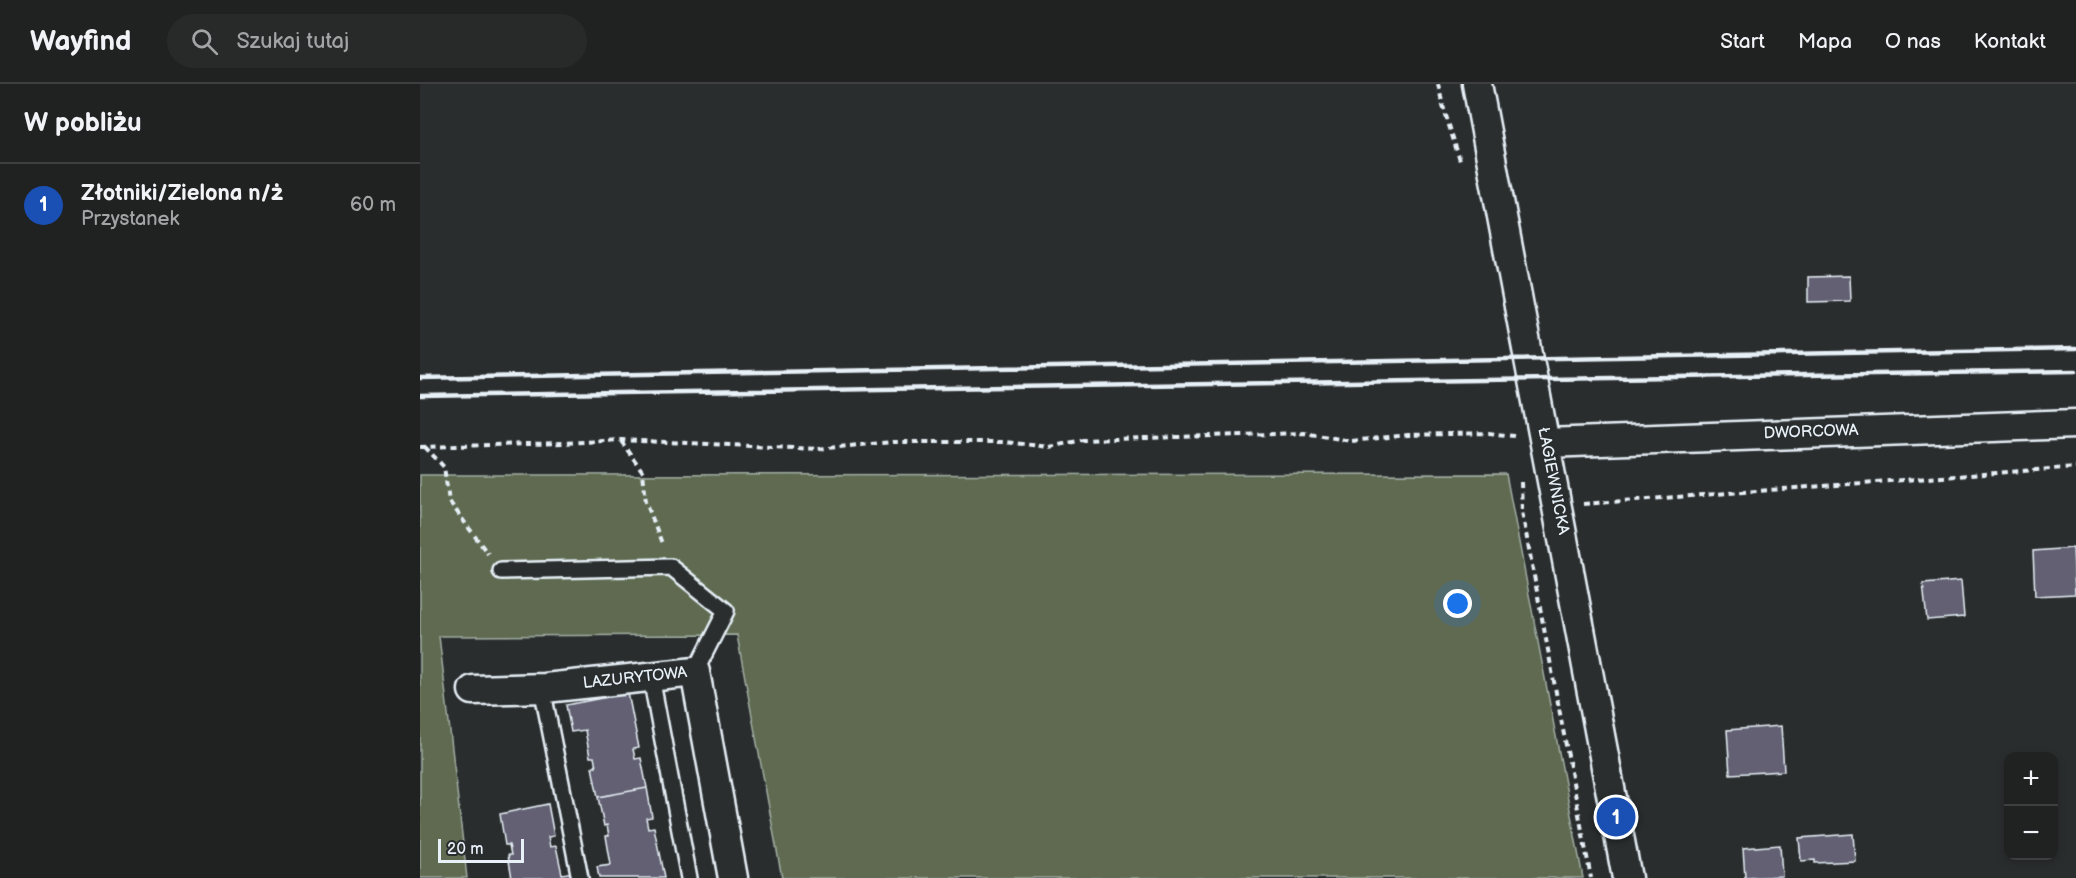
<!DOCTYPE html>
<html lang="pl">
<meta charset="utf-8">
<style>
body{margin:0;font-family:"Balsamiq Sans",sans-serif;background:#282a2a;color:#f1f3f6}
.controls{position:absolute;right:18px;bottom:18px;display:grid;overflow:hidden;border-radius:12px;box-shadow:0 3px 9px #0003}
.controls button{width:54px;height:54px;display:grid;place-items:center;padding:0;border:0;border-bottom:2px solid #3d3f40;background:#202222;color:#f1f3f6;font:30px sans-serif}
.scale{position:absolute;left:18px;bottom:15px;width:86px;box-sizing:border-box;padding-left:6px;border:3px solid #e8f1f8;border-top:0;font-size:16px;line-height:21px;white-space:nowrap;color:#e8f1f8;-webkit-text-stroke:4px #2a2d2e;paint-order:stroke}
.you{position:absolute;left:1038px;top:520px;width:21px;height:21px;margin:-15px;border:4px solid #fff;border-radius:50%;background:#1a73e8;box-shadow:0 0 0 9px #1a73e833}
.badge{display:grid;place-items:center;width:39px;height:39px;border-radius:50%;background:#8bbbb9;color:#fff;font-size:20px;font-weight:700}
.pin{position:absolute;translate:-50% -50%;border:3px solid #fff;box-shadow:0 2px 6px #0006}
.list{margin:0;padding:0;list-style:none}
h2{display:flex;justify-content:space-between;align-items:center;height:78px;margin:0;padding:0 24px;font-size:26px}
h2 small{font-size:20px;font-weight:400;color:#a2a4a5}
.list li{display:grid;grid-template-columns:39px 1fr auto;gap:18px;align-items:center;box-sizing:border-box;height:84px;padding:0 24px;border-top:2px solid #3d3f40}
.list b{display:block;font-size:22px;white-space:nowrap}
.list p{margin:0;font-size:20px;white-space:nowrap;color:#a2a4a5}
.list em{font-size:20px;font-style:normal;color:#a2a4a5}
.icon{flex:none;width:33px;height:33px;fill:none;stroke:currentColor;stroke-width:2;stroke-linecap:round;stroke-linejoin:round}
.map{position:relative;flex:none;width:1656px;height:794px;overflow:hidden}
header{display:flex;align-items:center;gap:36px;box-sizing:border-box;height:84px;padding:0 30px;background:#202222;border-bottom:2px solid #3d3f40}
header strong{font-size:28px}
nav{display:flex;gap:33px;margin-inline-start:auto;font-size:21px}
.search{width:420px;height:54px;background:#282a2a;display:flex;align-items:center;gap:15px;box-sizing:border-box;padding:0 21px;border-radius:33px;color:#a2a4a5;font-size:22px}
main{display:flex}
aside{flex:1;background:#202222}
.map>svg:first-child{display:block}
</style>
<header>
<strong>Wayfind</strong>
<div class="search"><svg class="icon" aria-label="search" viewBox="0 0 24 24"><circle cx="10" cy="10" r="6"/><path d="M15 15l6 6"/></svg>Szukaj tutaj</div>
<nav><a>Start</a><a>Mapa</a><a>O nas</a><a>Kontakt</a></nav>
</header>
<main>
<aside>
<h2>W pobliżu<small></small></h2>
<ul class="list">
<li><span class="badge" style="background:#1a4fb4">1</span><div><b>Złotniki/Zielona n/ż</b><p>Przystanek</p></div><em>60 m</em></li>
</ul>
</aside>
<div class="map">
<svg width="1656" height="794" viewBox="0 0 1656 794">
<rect width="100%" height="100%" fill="#2a2d2e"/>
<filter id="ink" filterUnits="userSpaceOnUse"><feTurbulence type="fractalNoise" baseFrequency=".0167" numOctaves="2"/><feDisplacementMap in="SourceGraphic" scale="12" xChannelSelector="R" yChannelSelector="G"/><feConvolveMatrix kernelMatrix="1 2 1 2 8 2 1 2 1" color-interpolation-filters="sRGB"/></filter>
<g filter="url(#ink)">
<!-- green -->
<path fill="#5e6a51" stroke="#a3aea4" stroke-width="1.5" d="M1086 390 1163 794H362L317 551 19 552 47 794H0V391Z"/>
<!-- building -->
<path fill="#626072" stroke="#e8f1f8" stroke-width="1.5" d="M1429 192 1430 217 1388 218V193Z
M1653 464 1655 510 1615 512 1613 467Z
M1653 464H1656L1655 509Z
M1541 497 1544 533 1507 536 1503 500Z
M208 609 219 664 213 665 215 675 221 674 227 704 178 713 172 683H176L174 673H170L165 646 151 648 146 621Z
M1361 642 1364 687 1310 690 1307 646Z
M227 704 232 733 226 734 228 744 234 743 244 794H179L177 783 191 781 186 752H189L187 741 184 742 178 713Z
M128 720 134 752 128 753 130 763 136 762 142 790 153 788 154 794H92L88 771H91L89 761H85L80 730Z
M1433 750 1435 777 1395 779V776L1381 777 1379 754Z
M1360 761 1362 792 1325 794 1323 764Z"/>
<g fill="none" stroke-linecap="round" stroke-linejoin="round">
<!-- service casing -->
<g stroke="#e8f1f8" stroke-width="20">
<path id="service" d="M81 487 251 483 306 527 275 588
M231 593 269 794
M122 604 160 794"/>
</g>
<!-- minor casing -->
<g stroke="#e8f1f8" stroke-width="33">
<path id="minor" d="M1057 0 1207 794
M1125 359 1656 340
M53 606 125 604 275 588 313 794"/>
</g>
<!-- path -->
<path stroke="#e8f1f8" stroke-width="4" stroke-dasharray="6 4.5" stroke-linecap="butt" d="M1018 0 1023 22 1041 80
M201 357 223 388 226 418 243 462
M0 363 144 359 201 356 397 365 472 358H585L629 363 663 356 885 349 931 357 988 351 1069 349 1094 352
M5 363 24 383 29 417 68 470
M1101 398 1102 428 1171 794
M1163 420 1656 383"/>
<!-- service -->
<use href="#service" stroke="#2a2d2e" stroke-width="15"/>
<!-- minor -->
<use href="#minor" stroke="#2a2d2e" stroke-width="28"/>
<!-- rail -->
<path stroke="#e8f1f8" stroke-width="4.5" d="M0 294 1656 265
M0 312 1656 287"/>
</g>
</g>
<g text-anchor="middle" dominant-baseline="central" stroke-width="4.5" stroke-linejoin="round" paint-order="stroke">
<!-- street labels -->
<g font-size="16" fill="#e8f1f8" stroke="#2a2d2e">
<text transform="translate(1391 348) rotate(-2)">DWORCOWA</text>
<text transform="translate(1133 397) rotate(79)">ŁAGIEWNICKA</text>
<text transform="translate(215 594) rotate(-6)">LAZURYTOWA</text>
</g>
</g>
</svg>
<div class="controls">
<button>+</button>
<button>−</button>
</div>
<div class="scale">20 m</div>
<div class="you"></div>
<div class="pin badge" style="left:1196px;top:733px;background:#1a4fb4">1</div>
</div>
</main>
